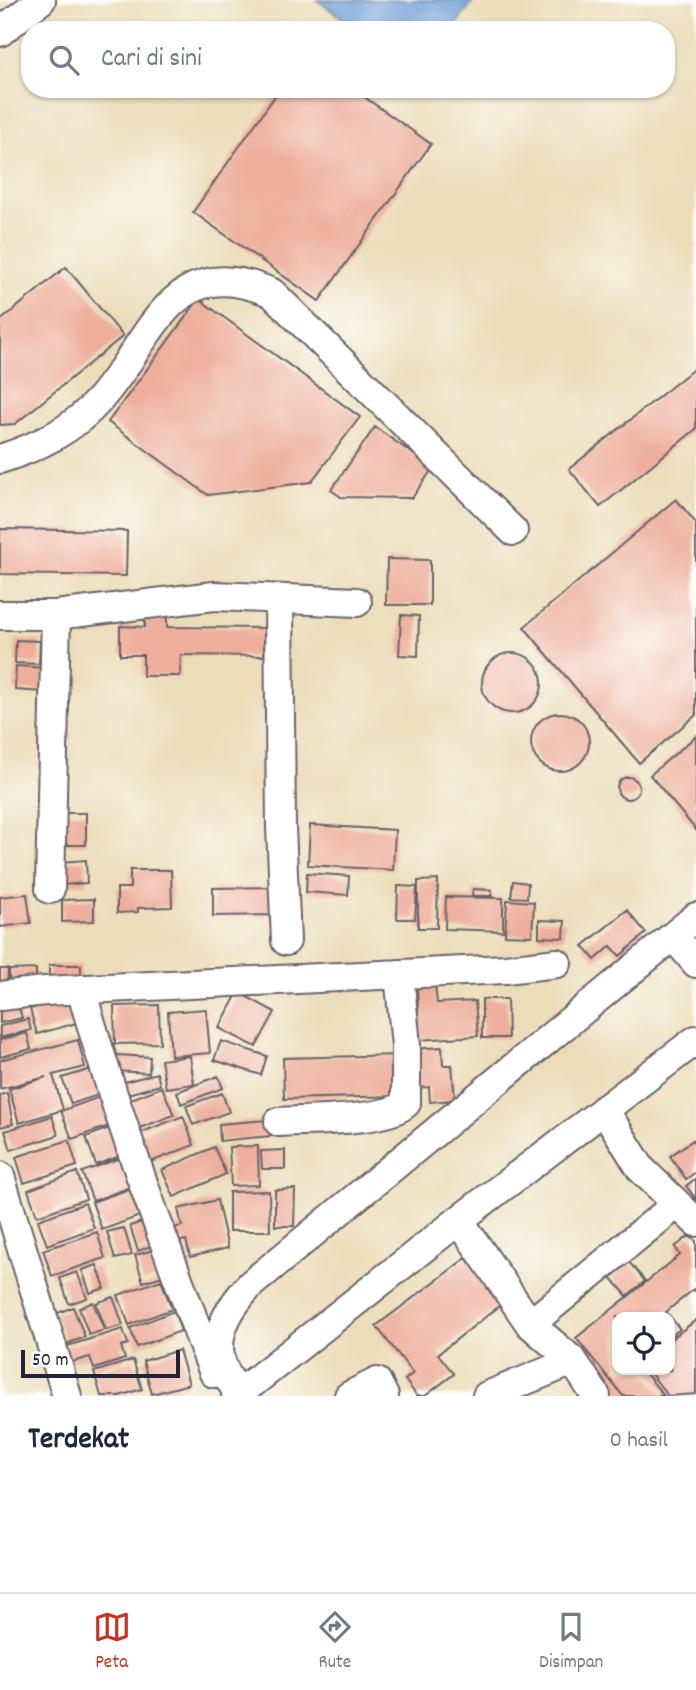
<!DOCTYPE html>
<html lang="id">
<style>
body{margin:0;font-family:Dekko,sans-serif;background:#f2f2f3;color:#1f2937}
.controls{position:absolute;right:21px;bottom:21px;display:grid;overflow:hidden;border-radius:14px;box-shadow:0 2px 5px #0004}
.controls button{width:63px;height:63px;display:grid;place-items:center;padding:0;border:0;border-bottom:2px solid #e0e1e3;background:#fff;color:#1f2937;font:35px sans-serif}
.scale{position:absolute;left:21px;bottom:18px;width:159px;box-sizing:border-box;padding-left:7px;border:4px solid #22223b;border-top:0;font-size:19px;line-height:24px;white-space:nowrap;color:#22223b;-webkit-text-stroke:5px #fdfcf7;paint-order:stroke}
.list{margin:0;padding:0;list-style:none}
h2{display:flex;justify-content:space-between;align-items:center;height:91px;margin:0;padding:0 28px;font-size:30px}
h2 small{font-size:23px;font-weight:400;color:#747a83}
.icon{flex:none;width:38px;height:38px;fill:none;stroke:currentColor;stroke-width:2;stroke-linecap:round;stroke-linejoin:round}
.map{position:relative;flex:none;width:696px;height:1396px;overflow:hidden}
.search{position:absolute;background:#fff;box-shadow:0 2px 5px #0004;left:21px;right:21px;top:21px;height:77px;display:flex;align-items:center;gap:18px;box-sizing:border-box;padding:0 24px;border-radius:28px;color:#747a83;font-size:26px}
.sheet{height:196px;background:#fff}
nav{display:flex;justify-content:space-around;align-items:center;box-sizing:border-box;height:98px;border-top:2px solid #e0e1e3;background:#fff;font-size:19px;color:#747a83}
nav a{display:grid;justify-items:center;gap:4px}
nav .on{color:#c8321e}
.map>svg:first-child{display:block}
</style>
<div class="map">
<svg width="696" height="1396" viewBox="0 0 696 1396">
<rect width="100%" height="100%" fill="#fdfcf7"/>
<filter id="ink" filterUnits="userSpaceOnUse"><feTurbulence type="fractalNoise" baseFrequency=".0143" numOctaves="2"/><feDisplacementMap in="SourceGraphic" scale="14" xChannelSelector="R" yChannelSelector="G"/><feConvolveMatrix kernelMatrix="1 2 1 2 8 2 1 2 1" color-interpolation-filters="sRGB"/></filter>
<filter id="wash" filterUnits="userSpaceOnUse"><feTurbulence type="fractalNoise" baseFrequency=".00686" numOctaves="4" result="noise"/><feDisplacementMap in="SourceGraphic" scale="28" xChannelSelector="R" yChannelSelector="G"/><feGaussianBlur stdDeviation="1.57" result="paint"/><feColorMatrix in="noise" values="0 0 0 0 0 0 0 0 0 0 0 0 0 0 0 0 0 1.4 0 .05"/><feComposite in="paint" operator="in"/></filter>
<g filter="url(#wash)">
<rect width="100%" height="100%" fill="#ecddba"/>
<!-- water -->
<path fill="#6c9cd5" stroke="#475f88" stroke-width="2" d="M317 0H474L452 30H359Z"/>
<g id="blocks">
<!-- building -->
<path fill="#eeae9b" d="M280 89H353L431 144 319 301 193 212Z
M66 267 123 336 15 424 0 425V321Z
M199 299 360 417 311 482 208 495 108 422Z
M696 367V429L600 507 569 469Z
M375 427 433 468 412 498 341 497 331 490Z
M676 499 696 523V715L639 763 524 627Z
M0 529 127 531 126 576 0 574Z
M387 559 430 560V605H386Z
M145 615H167V627L264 628V656L181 655 180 676H143V655H120V626L145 627Z
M401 615 419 616 418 656 399 655Z
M16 640 40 641 39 664 15 663Z
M482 683a30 30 0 1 1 60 0a30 30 0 1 1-60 0Z
M16 666 45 668 44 692 15 690Z
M531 742a29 29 0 1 1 58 0a29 29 0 1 1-58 0Z
M696 736V830L650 775Z
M617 788a11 11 0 1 1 22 0a11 11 0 1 1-22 0Z
M62 813H86V845H62Z
M310 825 395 830 393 870 308 865Z
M86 860 87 883 62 885 60 862Z
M130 870H171L172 907 138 908V912L117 913V888H130Z
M307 873 349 876 348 895 306 892Z
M438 880 437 928H418V881Z
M513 881 528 883 527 898 511 897Z
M398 886 417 887 415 919H397Z
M273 887 274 915 213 916V888Z
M473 889 492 890V896H472Z
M27 894 31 923 0 927V897Z
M446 897 503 898V931L445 929Z
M94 899V921L62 922V900Z
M507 900 534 902 532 936 505 935Z
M627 910 646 933 620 956 611 946 595 960 583 946Z
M539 920 565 921 564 938 539 937Z
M49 965H81V980L49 981Z
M0 969H8L7 988H0Z
M36 969V980L9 981V970Z
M435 984 437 1003 475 1001 478 1036 419 1040 417 986Z
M238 992 275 1012 256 1047 219 1028Z
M77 996 84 1021 37 1034 30 1009Z
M482 999H507L508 1038H482Z
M18 1004 22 1018 0 1023V1008Z
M159 1005 160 1043 115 1044 114 1006Z
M206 1009 210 1053 171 1056 168 1012Z
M28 1019 31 1030 0 1038V1026Z
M27 1033 31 1049 0 1057V1040Z
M78 1040 85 1067 53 1075 63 1110 19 1123 9 1089 46 1077 0 1089V1060Z
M221 1041 267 1056 261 1075 214 1060Z
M442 1047 443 1065H452L455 1100 430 1102 429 1087 416 1088 414 1049Z
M116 1055 150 1057 149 1073 115 1071Z
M400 1055 401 1096 284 1099 283 1058Z
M190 1056 194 1084 166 1088 161 1060Z
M95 1068 104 1093 71 1104 62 1078Z
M157 1073 160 1085 124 1095 121 1083Z
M218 1076 223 1088 181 1104 177 1092Z
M162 1087 174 1115 137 1129 126 1101Z
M7 1093 13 1124 0 1127V1095Z
M222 1093 229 1112 193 1125 186 1106Z
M105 1095 115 1124 72 1139 61 1111Z
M52 1116 58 1135 11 1150 5 1131Z
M183 1116 194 1145 148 1163 137 1134Z
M268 1120 270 1136 220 1141 219 1124Z
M112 1127 123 1155 96 1165 86 1137Z
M69 1140 77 1166 24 1183 16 1157Z
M693 1140 696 1145V1172L686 1179 670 1156Z
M258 1146 259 1185 231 1186 229 1147Z
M214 1147 226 1174 174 1197 162 1170Z
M285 1150V1169H262L261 1151Z
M126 1156 136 1185 93 1201 82 1172Z
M77 1172 86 1199 37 1216 28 1190Z
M696 1178V1199L686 1186Z
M138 1186 148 1213 102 1230 92 1202Z
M295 1189 294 1226H275V1190Z
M269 1191 270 1231H229V1192Z
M217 1200 228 1248 190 1257 186 1240 169 1244 166 1230 182 1226 178 1209Z
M85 1203 94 1228 47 1245 38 1220Z
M151 1219 159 1243 138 1251 130 1226Z
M124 1228 132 1255 115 1259 107 1232Z
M97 1232 105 1258 52 1276 43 1250Z
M689 1236 696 1241V1292L694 1289 666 1312 680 1329 670 1337V1317H617V1370H643L664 1396H623L576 1338 680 1255 675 1247Z
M158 1249 166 1275 143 1282 135 1255Z
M466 1258 502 1304 438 1354 454 1374 425 1396H417L405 1380 413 1373 376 1326Z
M629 1262 645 1281 627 1296 611 1277Z
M97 1265 105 1288 90 1293 82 1270Z
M77 1272 87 1298 69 1304 60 1278Z
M161 1280 172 1309 129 1325 118 1295Z
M113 1297 123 1325 106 1330 96 1303Z
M93 1302 104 1330 89 1335 79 1308Z
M73 1307 85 1337 66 1344 55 1314Z
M174 1311 181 1331 137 1347 130 1328Z
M696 1320V1394L668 1396 648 1370H670V1340Z
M123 1329 128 1344 121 1346 125 1359 94 1369 90 1357 72 1362 67 1346Z
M179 1350 189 1384 152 1394 143 1361Z
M133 1360 142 1389 119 1396H101L94 1372Z"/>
</g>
</g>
<g filter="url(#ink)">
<use href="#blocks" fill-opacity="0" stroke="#696367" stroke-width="2"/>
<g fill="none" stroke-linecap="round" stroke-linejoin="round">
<!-- minor casing -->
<g stroke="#696367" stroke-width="32">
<path id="minor" d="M0 32 41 0
M0 459C38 447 73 430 100 399 154 337 171 249 272 293L513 531
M279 599 281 827 286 941
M0 615H56L214 596 357 602
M50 889 56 615
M674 937 696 963
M81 989C118 1120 165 1247 214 1373
M0 996 45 991 506 969 557 963
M604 1109 641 1169 696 1222
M279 1122C306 1120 388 1122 406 1103V1046L399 974
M0 1176 67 1396
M459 1220 530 1324 573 1361 596 1396
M530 1324 677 1204
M240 1393C204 1355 219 1318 251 1284L696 917
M236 1396 459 1220 696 1040
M349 1396 377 1382 384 1396
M487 1396 573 1361"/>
</g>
<!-- minor -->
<use href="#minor" stroke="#fff" stroke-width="28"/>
</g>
</g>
</svg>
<div class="controls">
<button><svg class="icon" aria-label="locate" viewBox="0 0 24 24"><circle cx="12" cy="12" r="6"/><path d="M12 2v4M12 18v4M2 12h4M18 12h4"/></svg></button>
</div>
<div class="scale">50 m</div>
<div class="search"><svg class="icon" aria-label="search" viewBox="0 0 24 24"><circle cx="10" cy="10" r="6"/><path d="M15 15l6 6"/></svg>Cari di sini</div>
</div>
<section class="sheet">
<h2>Terdekat<small>0 hasil</small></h2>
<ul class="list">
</ul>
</section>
<nav>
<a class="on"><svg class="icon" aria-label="map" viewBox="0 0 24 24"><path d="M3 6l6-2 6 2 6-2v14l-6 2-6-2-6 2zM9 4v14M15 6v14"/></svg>Peta</a>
<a><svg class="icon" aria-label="directions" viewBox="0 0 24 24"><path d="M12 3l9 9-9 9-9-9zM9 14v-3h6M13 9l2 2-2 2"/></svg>Rute</a>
<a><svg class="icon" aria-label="saved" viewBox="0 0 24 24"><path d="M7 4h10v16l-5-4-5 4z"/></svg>Disimpan</a>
</nav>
